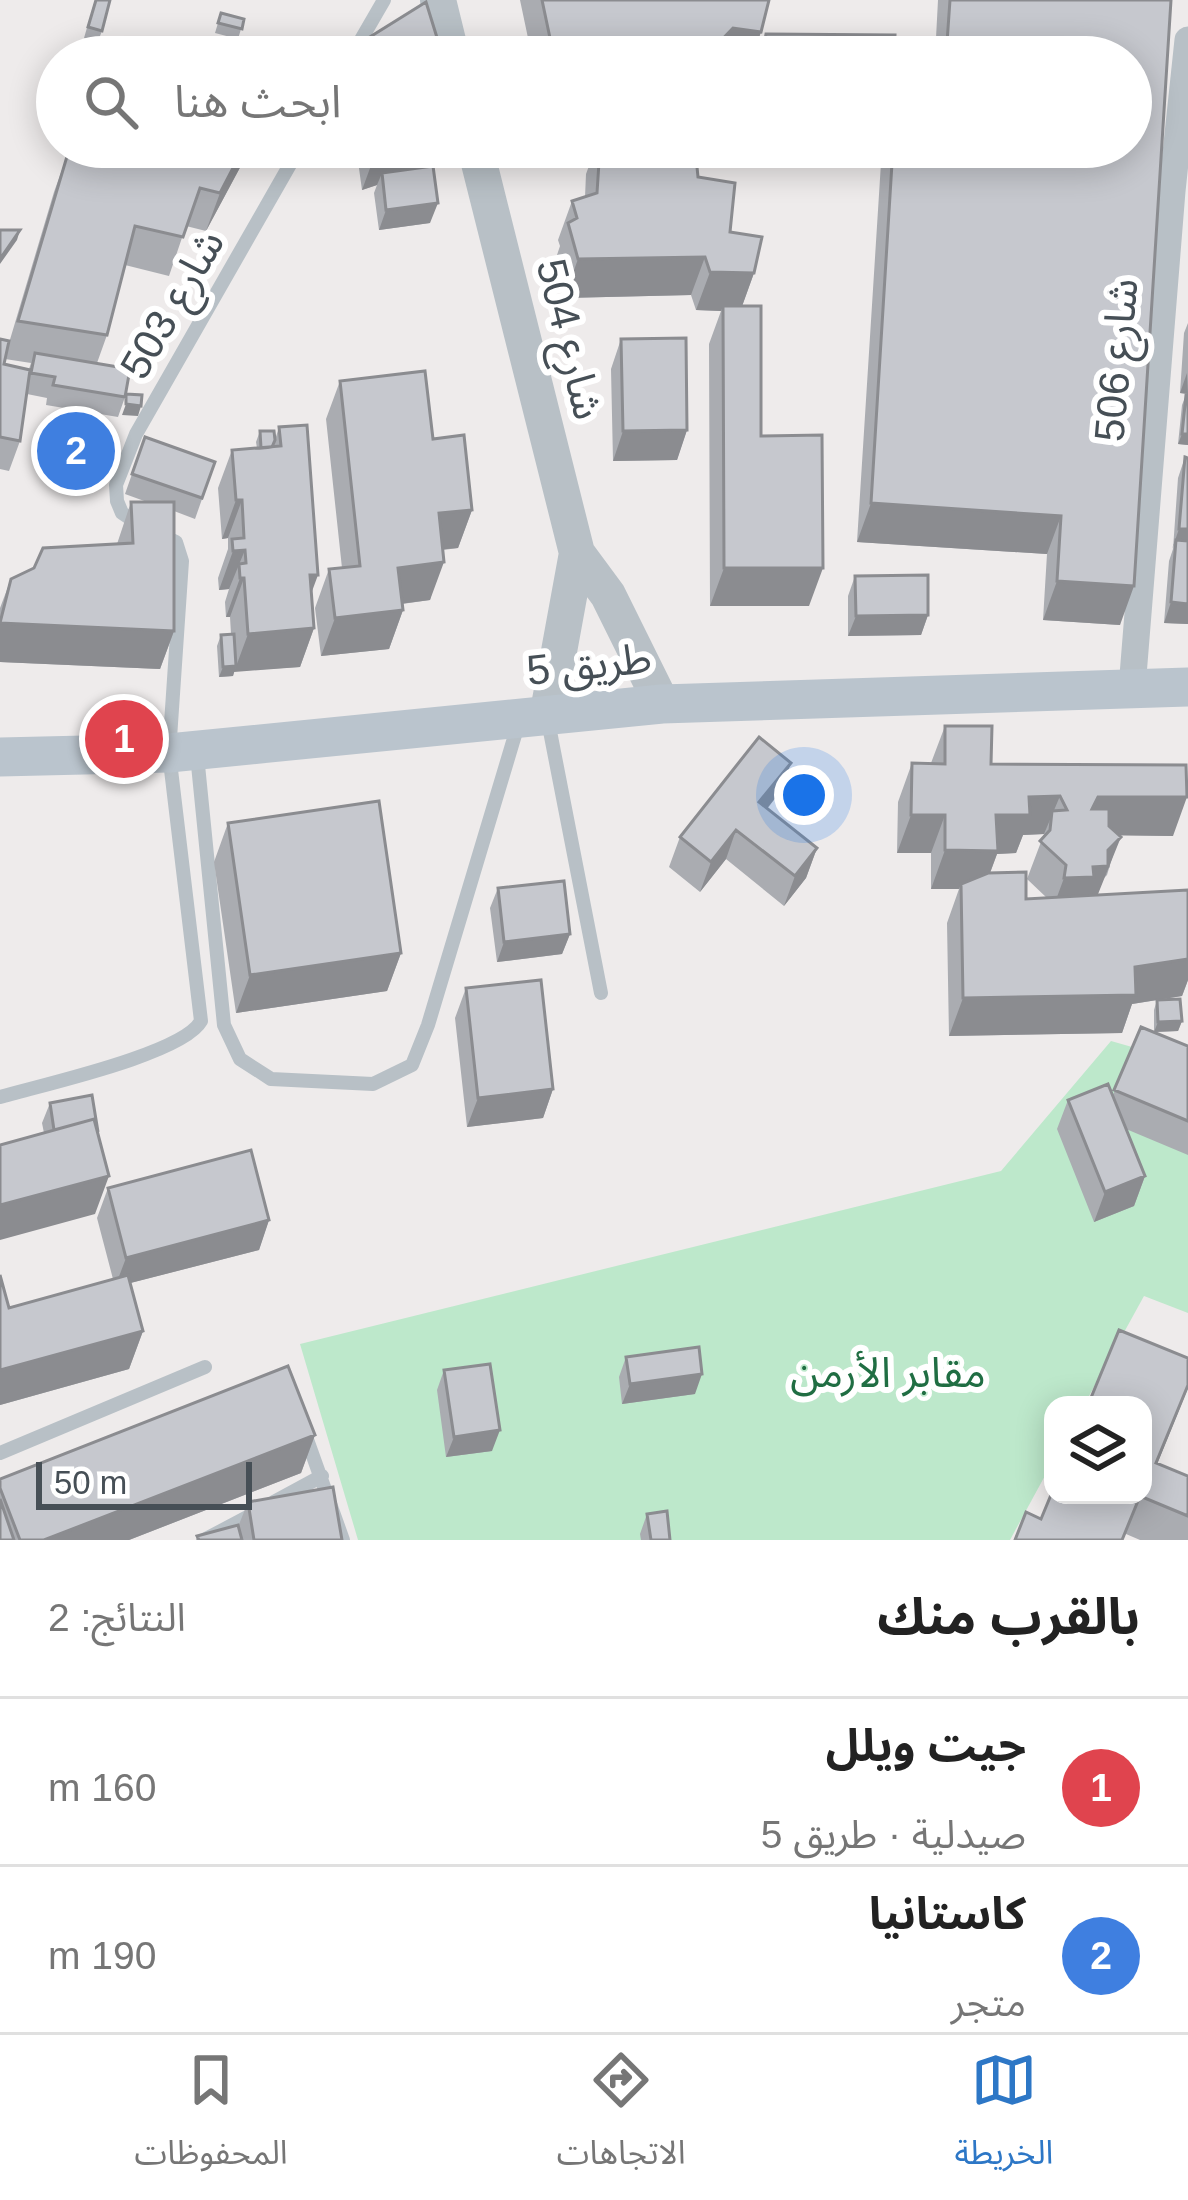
<!DOCTYPE html>
<html lang="ar">
<meta charset="utf-8">
<style>
body{margin:0;font-family:Helvetica,"Noto Sans Arabic",sans-serif;background:#f6f6f6;color:#222;direction:rtl}
.controls{position:absolute;right:36px;bottom:36px;display:grid;overflow:hidden;border-radius:24px;box-shadow:0 6px 30px #0003}
.controls button{width:108px;height:108px;display:grid;place-items:center;padding:0;border:0;border-bottom:3px solid #e0e0e0;background:#fff;color:#222;font:60px sans-serif}
.scale{position:absolute;left:36px;bottom:30px;width:216px;box-sizing:border-box;padding-left:12px;border:6px solid #464f56;border-top:0;font-size:33px;line-height:42px;white-space:nowrap;color:#464f56;-webkit-text-stroke:9px #fff;paint-order:stroke}
.you{position:absolute;left:804px;top:795px;width:42px;height:42px;margin:-30px;border:9px solid #fff;border-radius:50%;background:#1a73e8;box-shadow:0 0 0 18px #1a73e833}
.badge{display:grid;place-items:center;width:78px;height:78px;border-radius:50%;background:#2d77c6;color:#fff;font-size:39px;font-weight:700}
.pin{position:absolute;translate:-50% -50%;border:6px solid #fff;box-shadow:0 3px 12px #0006}
.list{margin:0;padding:0;list-style:none}
h2{display:flex;justify-content:space-between;align-items:center;height:156px;margin:0;padding:0 48px;font-size:51px}
h2 small{font-size:39px;font-weight:400;color:#767676}
.list li{display:grid;grid-template-columns:78px 1fr auto;gap:36px;align-items:center;box-sizing:border-box;height:168px;padding:0 48px;border-top:3px solid #e0e0e0}
.list b{display:block;font-size:45px;white-space:nowrap}
.list p{margin:0;font-size:39px;white-space:nowrap;color:#767676}
.list em{font-size:39px;font-style:normal;color:#767676}
.icon{flex:none;width:66px;height:66px;fill:none;stroke:currentColor;stroke-width:2;stroke-linecap:round;stroke-linejoin:round}
.map{position:relative;flex:none;width:1188px;height:1540px;overflow:hidden;direction:ltr}
.search{position:absolute;background:#fff;box-shadow:0 6px 30px #0003;left:36px;right:36px;top:36px;height:132px;display:flex;align-items:center;gap:30px;box-sizing:border-box;padding:0 42px;border-radius:66px;color:#767676;font-size:45px}
.sheet{height:492px;background:#fff}
nav{display:flex;justify-content:space-around;align-items:center;box-sizing:border-box;height:168px;border-top:3px solid #e0e0e0;background:#fff;font-size:33px;color:#767676}
nav a{display:grid;justify-items:center;gap:6px}
nav .on{color:#2d77c6}
.map>svg:first-child{display:block}
</style>
<div class="map">
<svg width="1188" height="1540" viewBox="0 0 1188 1540">
<rect width="100%" height="100%" fill="#eeebeb"/>
<!-- green -->
<path fill="#bde8cb" d="M1111 1041 1188 1063V1313L1144 1296 1084 1405H1053V1461L1010 1540H358L300 1344 1001 1171Z"/>
<g fill="none" stroke-linecap="round" stroke-linejoin="round">
<!-- service -->
<path stroke="#b8c0c6" stroke-width="14" d="M351 57 384 0
M137 523 122 513 117 501 116 485 136 434 300 147
M548 721 601 993
M197 755 224 1025 240 1059 271 1079 373 1084 412 1065 428 1025 518 725
M0 1097C41 1085 183 1054 201 1021L169 753 182 561 176 542 157 533
M304 1431 343 1540
M0 1453 205 1367
M274 1502 322 1476
M204 1540 255 1513"/>
<!-- minor -->
<path stroke="#b8c0c6" stroke-width="27" d="M1132 688 1172 191 1188 40"/>
<!-- tertiary -->
<path stroke="#b8c0c6" stroke-width="36" d="M438 0 452 57
M475 147 577 553 608 595 662 704
M547 717 577 553"/>
<!-- secondary -->
<path stroke="#bac4cd" stroke-width="39" d="M0 757 169 753 662 704 1188 687"/>
</g>
<!-- wall -->
<path fill="#aaacb1" fill-rule="evenodd" d="M95 0 102 31 98 41 84 38Z
M520 0H769L761 32 752 57H532Z
M938 0H1171L1120 625 1043 620 1047 554 857 542 882 147H1131V57H935Z
M221 13 244 19 238 39 215 33Z
M71 147H251L206 231 186 226 169 276 125 265 107 335 97 363 125 397 118 417 46 405 47 398 27 394 20 441 9 471 0 469V339L6 353 54 192 68 153 82 157 84 151ZM5 359 31 363 29 369 4 364Z
M356 147H460L455 161 433 168 430 223 379 230 374 193 377 185 362 190Z
M596 147H804L797 166 697 167 698 177 754 273 742 306 761 436 809 606H710L709 344 721 311 696 310 691 295 564 298 555 261 560 246 558 240 572 201 585 197 586 174Z
M1188 323V394L1180 393 1184 333Z
M621 339 687 430 677 460 613 461 611 369Z
M340 381 433 439 472 510 458 548 443 550 430 600 402 604 403 610 389 649 321 656 315 608 329 569 342 568 326 419Z
M1186 395H1188V445L1178 444 1182 405Z
M279 427 312 593 314 628 300 667 234 671 233 676 219 677 217 646 221 635 231 634 230 617H226L225 602 229 589 219 590 218 578 228 549V538L222 539 218 488 232 450 257 448 256 442 260 431 275 440Z
M145 437 215 462 195 519 174 511V631L160 669 0 662V608L11 579 117 544 131 502H147L125 494Z
M1185 457 1188 624 1164 623 1169 561 1173 549 1178 478Z
M855 576 928 615 921 635 848 636V596Z
M945 726 991 764 1173 836 1119 835 1107 875 1103 879 1097 896 1188 890V980L1182 996 1132 1004 1122 1033 949 1036 947 923 959 889H931V853H897L898 802 912 763H931ZM1044 834 1027 879 1047 898 1026 899 990 873 997 854 1016 853 1023 835Z
M780 792 767 809 817 848 806 878 784 906 726 859 700 892 669 867 680 837Z
M228 823 401 953 387 991 236 1013 214 862Z
M498 888 570 934 562 954 497 962 490 908Z
M466 988 553 1089 543 1118 467 1127 455 1018Z
M1157 1000 1182 1021 1178 1031 1154 1032V1010Z
M1141 1027 1188 1046V1155L1126 1129 1145 1176 1134 1206 1094 1222 1057 1129 1068 1100 1113 1095Z
M50 1103 95 1214 44 1133 42 1123Z
M108 1188 269 1220 259 1250 130 1283 143 1331 129 1369 0 1405V1275L9 1308 113 1279 97 1218Z
M626 1357 695 1394 622 1404 619 1377Z
M444 1370 492 1451 446 1457 437 1390Z
M315 1435 301 1473 129 1540H0V1479Z
M1157 1463 1188 1476V1540H1140L1126 1534 1041 1519Z
M248 1502 342 1540H196L197 1536 238 1527Z
M647 1514 670 1540H641L640 1534Z"/>
<!-- shaded-wall -->
<path fill="#8b8c90" d="M733 28 761 32 752 57H698Z
M244 147H251L206 231 220 193Z
M415 147H460L455 161 383 183 382 173 377 185 362 190 373 160Z
M541 147H588L536 159Z
M608 147H804L797 166 600 169Z
M438 203 430 223 379 230 386 210Z
M20 230 17 240 0 264V256Z
M705 257 691 295 564 298 578 259Z
M710 272 754 273 740 312 723 306 721 311 696 310Z
M1187 373 1188 394 1180 393Z
M126 404 141 406 138 416 122 415Z
M687 430 677 460 613 461 623 431Z
M1182 434H1188V445L1178 444Z
M236 500H242L228 538 222 539Z
M871 503 1061 516 1047 554 857 542Z
M472 510 458 548 425 551 439 513Z
M1179 529H1188V543L1176 540 1172 549Z
M245 550 229 589 219 590 233 551Z
M444 562 430 600 384 606 398 568Z
M724 568H823L809 606H710Z
M310 575H318L304 613Z
M240 578H244L230 617H226Z
M1057 581 1134 586 1120 625 1043 620Z
M1171 602 1188 604V624L1164 623Z
M403 610 389 649 321 656 335 618Z
M928 615 921 635 848 636 856 616Z
M0 623 174 631 160 669 0 662Z
M314 628 300 667 234 672 248 634Z
M236 666 233 676 219 677 223 667Z
M791 763 780 792 748 832 759 802Z
M1060 796 1044 834 1023 835 1016 853 997 854 984 889 961 884 959 889H931L945 850 996 815 1029 797Z
M1098 797H1187L1173 836 1084 835Z
M911 815H945L931 853H897Z
M736 830 726 859 700 892 711 862Z
M1121 837 1094 904 1050 916 1064 878 1093 867Z
M817 848 806 878 784 906 795 876Z
M570 934 562 954 497 962 504 942Z
M401 953 387 991 236 1013 250 975Z
M1188 959V980L1182 996 1132 1004 1122 1033 949 1036 963 998Z
M1182 1021 1178 1031 1154 1032 1158 1022Z
M553 1089 543 1118 467 1127 478 1098Z
M109 1176 95 1214 0 1240V1205Z
M1145 1176 1134 1206 1094 1222 1105 1192Z
M269 1220 259 1250 115 1287 126 1258Z
M143 1331 129 1369 0 1405V1370Z
M702 1374 695 1394 622 1404 630 1384Z
M1188 1385V1388L1142 1501 1156 1463Z
M500 1430 492 1451 446 1457 454 1437Z
M315 1435 301 1473 129 1540H44Z"/>
<!-- building -->
<path fill="#c6c8ce" stroke="#8b8c90" stroke-width="3" d="M96 0H110L102 31 88 27Z
M542 0H769L761 32 733 28 711 51 698 57H554Z
M950 0H1171L1134 586 1057 581 1061 516 871 503 893 147H1131V57H946Z
M426 2 443 57H359L357 45Z
M221 13 244 19 242 29 218 23Z
M766 34 895 35 894 57H762Z
M87 147H244L220 193 200 188 183 237 135 226 107 335 18 321 68 153 83 157Z
M371 147H415L373 160Z
M600 147H695L698 177 735 183 730 232 762 237 754 273 710 272 705 257 578 259 568 223 577 218 572 201 597 193Z
M433 166 438 203 386 210 382 173Z
M0 230H20L2 256H0Z
M723 306H761V436L822 435 823 568H724Z
M686 338 687 430 623 431 621 339Z
M0 339 9 341 4 364 30 370 20 441 0 437Z
M35 353 130 369 125 397 53 385 55 377 31 373Z
M425 371 433 439 464 435 472 510 439 513 444 562 398 568 403 610 335 618 329 569 360 566 340 381Z
M126 394 142 395 141 406 126 404Z
M1186 395H1188V434H1182Z
M307 425 318 575H310L314 628 248 634 244 578H240L239 564 246 563 245 550 233 551 232 539 244 538 242 500H236L232 450 281 446 279 427Z
M260 431H274L275 440 272 447 261 448Z
M145 437 215 462 202 498 132 474Z
M1185 457 1188 458V529H1179Z
M131 502H174V631L0 623 11 579 34 568 43 548 133 543Z
M1176 540 1188 541V604L1171 602Z
M928 575V615L856 616 855 576Z
M234 634 236 666 223 667 221 635Z
M945 726H992L991 764 1186 765 1187 797H1098L1092 809H1109V826L1121 837 1108 850V866L1093 867 1094 877 1064 878 1066 865 1040 841 1050 830 1052 811 1067 810 1060 796 1029 797 1030 815H996L998 851 945 850V815H911L912 763 945 764Z
M759 737 791 763 759 802 817 848 795 876 736 830 711 862 680 837Z
M379 801 401 953 250 975 228 823Z
M1026 872V899L1188 890V959L1135 967 1136 995 963 998 961 884 988 873Z
M564 881 570 934 504 942 498 888Z
M541 980 553 1089 478 1098 466 988Z
M1180 999 1182 1021 1158 1022 1157 1000Z
M1141 1027 1188 1046V1121L1114 1090Z
M1108 1084 1145 1176 1105 1192 1068 1100Z
M92 1095 98 1132 94 1119 54 1130 50 1103Z
M94 1119 109 1176 0 1205V1145Z
M251 1150 269 1220 126 1258 108 1188Z
M0 1275 9 1308 128 1275 143 1331 0 1370Z
M1119 1330 1188 1358V1385L1156 1463 1188 1476V1516L1140 1496 1122 1540H1015L1026 1512 1041 1519 1053 1490V1495H1143V1405H1088Z
M699 1347 702 1374 630 1384 626 1357Z
M490 1364 500 1430 454 1437 444 1370Z
M288 1366 315 1435 44 1540H20L0 1488V1479Z
M333 1487 342 1540H254L248 1502Z
M0 1499 14 1540H0Z
M667 1511 670 1540H651L647 1514Z
M238 1525 242 1540H199L197 1536Z"/>
<g text-anchor="middle" dominant-baseline="central" stroke-width="12" stroke-linejoin="round" paint-order="stroke">
<!-- street labels -->
<g font-size="42" fill="#464f56" stroke="#fff">
<text transform="translate(172 304) rotate(-60)">شارع 503</text>
<text transform="translate(570 339) rotate(76)">شارع 504</text>
<text transform="translate(1116 360) rotate(-85)">شارع 506</text>
<text transform="translate(589 664) rotate(-6)">طريق 5</text>
</g>
<!-- park labels -->
<g font-size="42" fill="#206e43" stroke="#fff">
<text x="888" y="1372">مقابر الأرمن</text>
</g>
</g>
</svg>
<div class="controls">
<button><svg class="icon" aria-label="layers" viewBox="0 0 24 24"><path d="M12 4l9 5-9 5-9-5zM3 14l9 5 9-5"/></svg></button>
</div>
<div class="scale">50 m</div>
<div class="you"></div>
<div class="pin badge" style="left:124px;top:739px;background:#e0444e">1</div>
<div class="pin badge" style="left:76px;top:451px;background:#3f7fe0">2</div>
<div class="search"><svg class="icon" aria-label="search" viewBox="0 0 24 24"><circle cx="10" cy="10" r="6"/><path d="M15 15l6 6"/></svg>ابحث هنا</div>
</div>
<section class="sheet">
<h2>بالقرب منك<small>النتائج: 2</small></h2>
<ul class="list">
<li><span class="badge" style="background:#e0444e">1</span><div><b>جيت ويلل</b><p>صيدلية · طريق 5</p></div><em>160 m</em></li>
<li><span class="badge" style="background:#3f7fe0">2</span><div><b>كاستانيا</b><p>متجر</p></div><em>190 m</em></li>
</ul>
</section>
<nav>
<a class="on"><svg class="icon" aria-label="map" viewBox="0 0 24 24"><path d="M3 6l6-2 6 2 6-2v14l-6 2-6-2-6 2zM9 4v14M15 6v14"/></svg>الخريطة</a>
<a><svg class="icon" aria-label="directions" viewBox="0 0 24 24"><path d="M12 3l9 9-9 9-9-9zM9 14v-3h6M13 9l2 2-2 2"/></svg>الاتجاهات</a>
<a><svg class="icon" aria-label="saved" viewBox="0 0 24 24"><path d="M7 4h10v16l-5-4-5 4z"/></svg>المحفوظات</a>
</nav>
